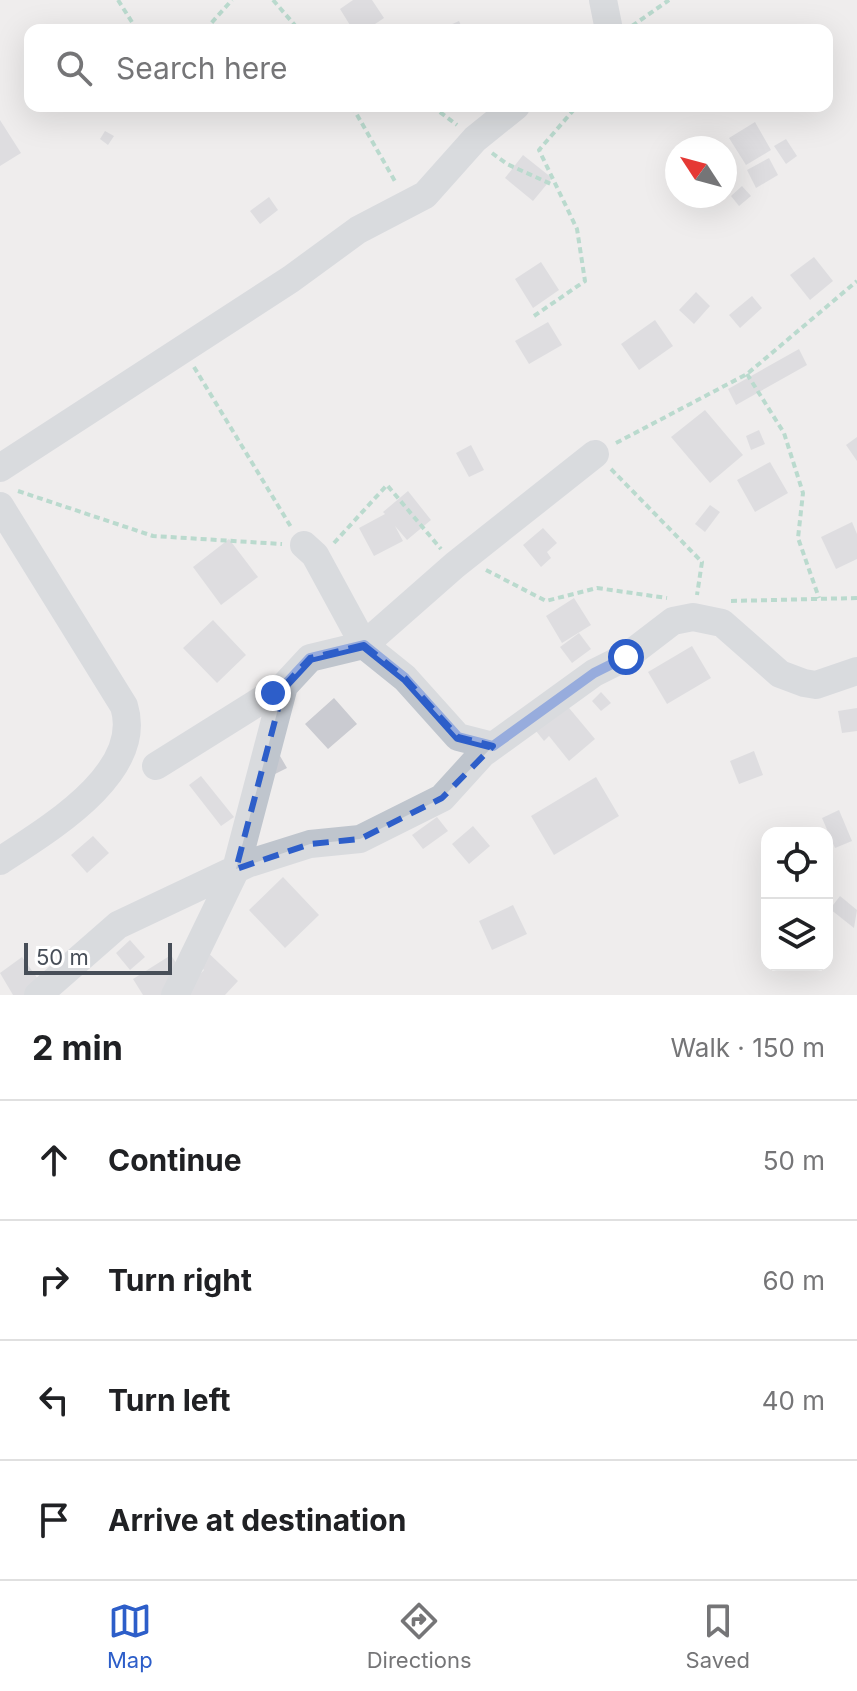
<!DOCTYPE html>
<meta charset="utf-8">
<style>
body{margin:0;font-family:Inter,sans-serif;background:#f6f6f6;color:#202124}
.controls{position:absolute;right:24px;bottom:24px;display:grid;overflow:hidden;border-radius:16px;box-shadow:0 8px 32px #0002}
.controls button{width:72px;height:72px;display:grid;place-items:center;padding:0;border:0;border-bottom:2px solid #e0e0e0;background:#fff;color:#202124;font:40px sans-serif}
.compass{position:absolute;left:665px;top:136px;width:72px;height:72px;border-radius:50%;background:#fff;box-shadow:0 8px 32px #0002;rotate:306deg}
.scale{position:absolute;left:24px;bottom:20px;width:148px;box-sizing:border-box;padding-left:8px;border:4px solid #474e58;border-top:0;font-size:22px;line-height:28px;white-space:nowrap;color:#474e58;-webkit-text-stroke:6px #fff;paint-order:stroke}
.stop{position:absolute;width:24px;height:24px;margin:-18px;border:6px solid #2d5ec9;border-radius:50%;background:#fff}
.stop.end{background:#2d5ec9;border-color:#fff;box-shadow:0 2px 8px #0008}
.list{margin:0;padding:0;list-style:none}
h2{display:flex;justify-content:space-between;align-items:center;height:104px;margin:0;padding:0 32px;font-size:34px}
h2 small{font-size:26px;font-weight:400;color:#757577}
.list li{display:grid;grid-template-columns:52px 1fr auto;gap:24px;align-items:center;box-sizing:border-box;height:120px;padding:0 32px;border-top:2px solid #e0e0e0}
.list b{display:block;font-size:30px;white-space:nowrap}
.list em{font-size:26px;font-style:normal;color:#757577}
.icon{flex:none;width:44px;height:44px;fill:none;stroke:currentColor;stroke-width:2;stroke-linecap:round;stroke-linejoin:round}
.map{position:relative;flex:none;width:857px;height:995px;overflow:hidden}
.search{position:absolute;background:#fff;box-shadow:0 8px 32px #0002;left:24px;right:24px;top:24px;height:88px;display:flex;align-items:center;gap:20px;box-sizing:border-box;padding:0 28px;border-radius:16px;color:#757577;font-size:30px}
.sheet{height:584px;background:#fff}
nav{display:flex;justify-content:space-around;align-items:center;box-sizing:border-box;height:112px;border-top:2px solid #e0e0e0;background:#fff;font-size:22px;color:#757577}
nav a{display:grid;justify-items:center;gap:4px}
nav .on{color:#2d5ec9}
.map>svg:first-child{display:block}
</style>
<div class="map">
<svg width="857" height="995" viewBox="0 0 857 995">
<rect width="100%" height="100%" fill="#efeded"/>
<!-- building -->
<path fill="#cacbd1" d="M353 0H372L384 18 366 30H353L340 9Z
M459 21 463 30H439Z
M0 120 21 153 0 166Z
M755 122 771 150 746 165 729 138Z
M105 131 114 136 108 145 100 139Z
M786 139 797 156 786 164 774 146Z
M523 155 552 178 533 201 505 178Z
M769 158 778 175 756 188 747 170Z
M677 167V184L669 174Z
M742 186 751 196 739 206 731 196Z
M269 197 278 210 260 224 250 211Z
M814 257 833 281 810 300 790 275Z
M541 262 559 290 533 308 515 279Z
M696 292 710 306 694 324 679 310Z
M752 296 762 308 740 328 729 315Z
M655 320 673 346 639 370 621 344Z
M548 322 562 345 529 364 515 341Z
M799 349 807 365 736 405 728 389Z
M705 410 743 455 710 483 671 437Z
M759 430 765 444 751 450 746 436Z
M857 437V461L846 445Z
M471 445 484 470 469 477 456 453Z
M770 462 788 493 755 512 737 480Z
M408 491 431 520 407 540 395 526 403 541 374 556 359 528 385 514 383 512Z
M710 505 720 512 705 532 695 524Z
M852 522 857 534V559L836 569 821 537Z
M543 528 557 543 547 552 551 558 541 567 523 545Z
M229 539 258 577 221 605 193 567Z
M574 598 591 625 562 643 546 616Z
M213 620 246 655 217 683 183 648Z
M579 633 591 649 572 663 560 647Z
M692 646 711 678 667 704 648 672Z
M601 692 611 703 601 711 592 701Z
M559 696 595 739 569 761 549 736 544 741 528 721Z
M334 698 357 724 328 749 305 724Z
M857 708V731L842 733 838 711Z
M276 749 287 768 275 774Z
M754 751 763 775 739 784 730 761Z
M201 776 234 817 221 826 189 785Z
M596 777 619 816 554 855 531 816Z
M839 810 852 841 835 848 822 818Z
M437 817 448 831 423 849 412 835Z
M473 826 490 846 469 864 452 844Z
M93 836 109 853 87 873 71 855Z
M283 877 319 915 285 948 249 910Z
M840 896 857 910 854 928 830 909Z
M513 905 527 934 492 950 479 921Z
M130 940 145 957 130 970 116 953Z
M201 946 238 981 225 995H143L133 979 171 955 190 985 204 970 191 957Z
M22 957 41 983 25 995H13L0 973Z"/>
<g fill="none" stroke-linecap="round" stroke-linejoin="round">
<!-- path -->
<path stroke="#7bc3a8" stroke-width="4" stroke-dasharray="6 4" stroke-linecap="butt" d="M118 0 137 30
M273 0 299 30
M632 26 669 0
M205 30 232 0
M352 106 396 183
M432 106 457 125
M492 153 507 164 551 184
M534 316 585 281 577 229 539 150 577 106
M194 367 291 527
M747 374 784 433 803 493 798 538 819 598
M616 443 747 374 857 281
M611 469 702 562 697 595
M18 491 153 536 282 544
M334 543 387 485 441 549
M486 570 546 601 597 588 667 598
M731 601 857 598"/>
<!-- minor -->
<path stroke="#bfc5cd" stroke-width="28" d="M603 0 609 30
M0 468 291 279 358 230 425 195 475 139 516 106
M0 506 124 706C145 773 47 830 0 861
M304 545 315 555 364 645 455 565 595 454
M156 766 284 686
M38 995 118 925 247 864 310 844 360 839 442 798 482 754 594 673 626 657 673 621 693 617 722 623 780 674 804 683 816 685 857 671
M175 995 236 869 284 686 310 658 364 645 405 678 458 737 493 746"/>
</g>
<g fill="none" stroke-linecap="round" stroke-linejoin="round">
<!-- route -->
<path stroke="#2d5ec9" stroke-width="10" d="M273 693 284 686 310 658 364 645 405 678 458 737 493 746 594 673 626 657"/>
</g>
<!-- marked area -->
<path d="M0 0H857V995H0ZM364 645 405 678 458 737 493 746 442 798 360 839 310 844 236 869 284 686 310 658Z" fill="#efeded" fill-opacity=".55" fill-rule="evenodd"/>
<path fill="none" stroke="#2d5ec9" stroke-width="6" stroke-dasharray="16 10" stroke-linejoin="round" d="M364 645 405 678 458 737 493 746 442 798 360 839 310 844 236 869 284 686 310 658Z"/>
</svg>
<div class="controls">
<button><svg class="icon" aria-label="locate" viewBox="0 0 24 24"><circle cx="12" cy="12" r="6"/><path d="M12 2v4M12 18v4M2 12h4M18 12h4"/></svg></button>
<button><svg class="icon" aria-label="layers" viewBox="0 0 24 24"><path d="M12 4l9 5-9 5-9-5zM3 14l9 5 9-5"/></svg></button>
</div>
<svg class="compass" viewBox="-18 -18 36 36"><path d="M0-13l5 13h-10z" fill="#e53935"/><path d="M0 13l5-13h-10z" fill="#757577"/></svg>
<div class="scale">50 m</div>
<div class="stop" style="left:626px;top:657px"></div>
<div class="stop end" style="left:273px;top:693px"></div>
<div class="search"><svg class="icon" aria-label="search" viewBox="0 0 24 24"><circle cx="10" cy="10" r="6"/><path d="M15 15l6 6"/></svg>Search here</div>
</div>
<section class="sheet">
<h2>2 min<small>Walk · 150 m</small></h2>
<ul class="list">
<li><svg class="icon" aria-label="ahead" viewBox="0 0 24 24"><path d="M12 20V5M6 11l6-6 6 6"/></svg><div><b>Continue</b></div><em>50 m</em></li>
<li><svg class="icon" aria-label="right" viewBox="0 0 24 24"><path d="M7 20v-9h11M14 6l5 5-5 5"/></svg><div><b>Turn right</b></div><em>60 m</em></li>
<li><svg class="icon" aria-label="left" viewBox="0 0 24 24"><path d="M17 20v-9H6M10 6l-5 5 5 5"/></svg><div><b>Turn left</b></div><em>40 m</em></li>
<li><svg class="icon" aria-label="arrive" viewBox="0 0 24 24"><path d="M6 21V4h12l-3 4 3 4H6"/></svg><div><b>Arrive at destination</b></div></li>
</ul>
</section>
<nav>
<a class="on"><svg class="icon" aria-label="map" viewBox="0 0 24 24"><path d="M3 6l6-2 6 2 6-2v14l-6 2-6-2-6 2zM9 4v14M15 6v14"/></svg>Map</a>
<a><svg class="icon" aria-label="directions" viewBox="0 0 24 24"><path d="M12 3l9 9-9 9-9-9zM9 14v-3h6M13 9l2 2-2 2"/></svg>Directions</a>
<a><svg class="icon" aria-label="saved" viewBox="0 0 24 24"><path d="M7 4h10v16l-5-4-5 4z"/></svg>Saved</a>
</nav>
